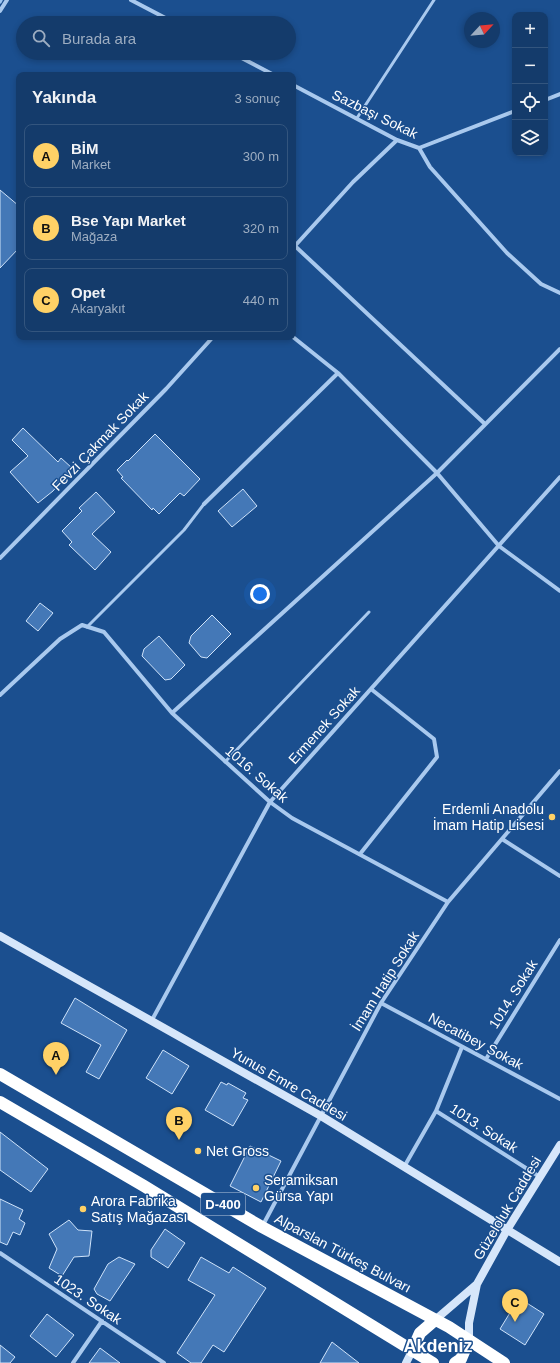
<!DOCTYPE html>
<html lang="tr">
<meta charset="utf-8">
<style>
body{margin:0;font-family:Arial,sans-serif;background:#214673;color:#f1f3f6}
.controls{position:absolute;right:12px;top:12px;display:grid;overflow:hidden;border-radius:8px;box-shadow:0 2px 6px #0003}
.controls button{width:36px;height:36px;display:grid;place-items:center;padding:0;border:0;border-bottom:1px solid #33557e;background:#143b6b;color:#f1f3f6;font:20px sans-serif}
.compass{position:absolute;left:464px;top:12px;width:36px;height:36px;border-radius:50%;background:#143b6b;box-shadow:0 2px 6px #0003;rotate:64deg}
.you{position:absolute;left:260px;top:594px;width:14px;height:14px;margin:-10px;border:3px solid #fff;border-radius:50%;background:#1a73e8;box-shadow:0 0 0 6px #1a73e833}
.badge{display:grid;place-items:center;width:26px;height:26px;border-radius:50%;background:#ffd166;color:#111;font-size:13px;font-weight:700}
.pin{position:absolute;translate:-50% -33px;filter:drop-shadow(0 1px 2px #0008)}
.pin::after{content:'';position:absolute;top:21px;width:14px;height:12px;background:inherit;clip-path:polygon(0 0,100% 0,50% 100%)}
.list{margin:0;padding:0;list-style:none}
h2{display:flex;justify-content:space-between;align-items:center;height:52px;margin:0;padding:0 16px;font-size:17px}
h2 small{font-size:13px;font-weight:400;color:#9dadc1}
.list li{display:grid;grid-template-columns:26px 1fr auto;gap:12px;align-items:center;box-sizing:border-box;height:64px;margin:0 8px 8px;padding:0 8px;border:1px solid #33557e;border-radius:8px}
.list b{display:block;font-size:15px;white-space:nowrap}
.list p{margin:0;font-size:13px;white-space:nowrap;color:#9dadc1}
.list em{font-size:13px;font-style:normal;color:#9dadc1}
.icon{flex:none;width:22px;height:22px;fill:none;stroke:currentColor;stroke-width:2;stroke-linecap:round;stroke-linejoin:round}
.map{position:relative;flex:none;width:560px;height:1363px;overflow:hidden}
.search{position:absolute;background:#143b6b;box-shadow:0 2px 6px #0003;left:16px;top:16px;width:280px;height:44px;display:flex;align-items:center;gap:10px;box-sizing:border-box;padding:0 14px;border-radius:22px;color:#9dadc1;font-size:15px}
.panel{position:absolute;background:#143b6b;box-shadow:0 2px 6px #0003;left:16px;top:72px;width:280px;height:268px;border-radius:8px}
.map>svg:first-child{display:block}
</style>
<div class="map">
<svg width="560" height="1363" viewBox="0 0 560 1363">
<rect width="100%" height="100%" fill="#1b4f8f"/>
<g fill="none" stroke-linecap="round" stroke-linejoin="round">
<!-- stream -->
<path stroke="#9cc4f0" stroke-width="3.5" d="M0 2 1 0"/>
</g>
<!-- building -->
<path fill="#4478b7" stroke="#cfe3fa" d="M0 190 19 206V248L0 268Z
M23 428 58 462 61 458 72 468 53 491 38 503 10 472 28 456 12 440Z
M155 434 200 479 184 496 180 493 159 514 153 508 152 510 121 478 123 477 117 470 127 460 128 461Z
M243 489 257 506 232 527 218 511Z
M96 492 115 512 92 534 111 552 95 570 69 545 72 542 62 531 82 511 79 508Z
M40 603 53 613 38 631 26 621Z
M212 615 231 634 207 658 201 657 189 643 191 636Z
M159 636 185 665 171 679 165 680 142 656 144 649Z
M75 998 127 1030 99 1079 86 1072 101 1045 61 1023Z
M163 1050 189 1066 172 1094 146 1078Z
M221 1082 227 1085 228 1083 246 1093 243 1098 248 1100 233 1126 205 1110Z
M0 1132 48 1169 31 1192 0 1170Z
M250 1146 281 1161 261 1202 230 1186Z
M0 1199 23 1210 19 1219 25 1223 20 1235 13 1232 7 1245 0 1242Z
M69 1220 78 1230 92 1231 89 1256 74 1257 62 1276 49 1268 57 1249 49 1234Z
M165 1229 185 1243 168 1268 151 1257V1250Z
M119 1257 135 1264 110 1301 97 1294 94 1289 108 1264Z
M201 1257 229 1273 233 1267 266 1288 224 1352 213 1345 201 1363H191L177 1353 215 1295 188 1280Z
M519 1298 544 1314 525 1345 500 1329Z
M47 1314 74 1335 56 1357 30 1336Z
M332 1342 359 1363H320Z
M0 1345 15 1357 10 1363H0Z
M100 1348 120 1363H89Z"/>
<g fill="none" stroke-linecap="round" stroke-linejoin="round">
<!-- lane -->
<path stroke="#a9c9ee" stroke-width="3" d="M357 118 434 0
M87 627 184 530 204 504
M225 762 369 612"/>
<!-- street -->
<path stroke="#a9c9ee" stroke-width="4" d="M131 0 175 23
M0 11 7 0
M232 53 274 75
M293 85 397 140 419 148 515 111
M545 100 560 94
M419 148 430 167 507 253 541 284 560 293
M295 246 485 424
M293 248 353 182 397 140
M293 337 338 373 437 473 499 546 560 591
M204 504 338 373
M0 558 166 389 213 337
M0 695 60 639 82 625 104 632 172 713 270 802 292 818 448 902
M172 713 437 473 560 349
M502 839 560 876
M360 854 437 757 434 739 371 689
M381 1003 560 1099
M152 1020 270 802 560 477
M486 1059 560 940
M436 1111 540 1177
M404 1167 436 1111 462 1047
M263 1225 381 1003 448 902 560 771
M0 1253 164 1363
M73 1363 102 1321"/>
<!-- secondary -->
<path stroke="#d6e6fa" stroke-width="8" d="M0 936 321 1116 560 1262
M477 1284 507 1230 560 1145
M435 1320 477 1284 469 1323V1340
M406 1363 412 1351"/>
<!-- highway -->
<path stroke="#fff" stroke-width="12" d="M0 1074 262 1227 449 1327 504 1363
M0 1102 144 1186 433 1363
M412 1351 420 1333 435 1320
M455 1363 461 1359 469 1340"/>
</g>
<!-- markers -->
<g fill="#ffd166" stroke="#1b4f8f" stroke-width="1.5">
<circle cx="552" cy="817" r="4"/>
<circle cx="198" cy="1151" r="4"/>
<circle cx="256" cy="1188" r="4"/>
<circle cx="83" cy="1209" r="4"/>
</g>
<g text-anchor="middle" dominant-baseline="central" stroke-width="3" stroke-linejoin="round" paint-order="stroke">
<!-- shield labels -->
<rect fill="#1b4f8f" stroke="#bbcadd" stroke-width="1" x="201" y="1193" width="44" height="22" rx="3"/>
<g font-size="13" font-weight="bold" fill="#fff">
<text x="223" y="1204">D-400</text>
</g>
<!-- street labels -->
<g font-size="14" fill="#fff" stroke="#1b4f8f">
<text transform="translate(375 114) rotate(26)">Sazbaşı Sokak</text>
<text transform="translate(100 441) rotate(-46)">Fevzi Çakmak Sokak</text>
<text transform="translate(324 725) rotate(-48)">Ermenek Sokak</text>
<text transform="translate(257 774) rotate(41)">1016. Sokak</text>
<text transform="translate(385 981) rotate(-58)">İmam Hatip Sokak</text>
<text transform="translate(513 994) rotate(-58)">1014. Sokak</text>
<text transform="translate(476 1041) rotate(28)">Necatibey Sokak</text>
<text transform="translate(289 1084) rotate(30)">Yunus Emre Caddesi</text>
<text transform="translate(484 1128) rotate(33)">1013. Sokak</text>
<text transform="translate(507 1208) rotate(-59)">Güzeloluk Caddesi</text>
<text transform="translate(343 1253) rotate(28)">Alparslan Türkeş Bulvarı</text>
<text transform="translate(88 1299) rotate(34)">1023. Sokak</text>
</g>
<!-- poi labels -->
<g font-size="14" fill="#fff" stroke="#1b4f8f" text-anchor="start">
<text x="544" y="809" text-anchor="end">Erdemli Anadolu<tspan x="544" dy="16">İmam Hatip Lisesi</tspan></text>
<text x="206" y="1151">Net Gross</text>
<text x="264" y="1180">Seramiksan<tspan x="264" dy="16">Gürsa Yapı</tspan></text>
<text x="91" y="1201">Arora Fabrika<tspan x="91" dy="16">Satış Mağazası</tspan></text>
</g>
<!-- district labels -->
<g font-size="18" font-weight="bold" fill="#fff" stroke="#1b4f8f">
<text x="438" y="1346">Akdeniz</text>
</g>
</g>
</svg>
<div class="controls">
<button>+</button>
<button>−</button>
<button><svg class="icon" aria-label="locate" viewBox="0 0 24 24"><circle cx="12" cy="12" r="6"/><path d="M12 2v4M12 18v4M2 12h4M18 12h4"/></svg></button>
<button><svg class="icon" aria-label="layers" viewBox="0 0 24 24"><path d="M12 4l9 5-9 5-9-5zM3 14l9 5 9-5"/></svg></button>
</div>
<svg class="compass" viewBox="-18 -18 36 36"><path d="M0-13l5 13h-10z" fill="#e53935"/><path d="M0 13l5-13h-10z" fill="#9dadc1"/></svg>
<div class="you"></div>
<div class="pin badge" style="left:56px;top:1075px">A</div>
<div class="pin badge" style="left:179px;top:1140px">B</div>
<div class="pin badge" style="left:515px;top:1322px">C</div>
<div class="search"><svg class="icon" aria-label="search" viewBox="0 0 24 24"><circle cx="10" cy="10" r="6"/><path d="M15 15l6 6"/></svg>Burada ara</div>
<section class="panel">
<h2>Yakında<small>3 sonuç</small></h2>
<ul class="list">
<li><span class="badge">A</span><div><b>BİM</b><p>Market</p></div><em>300 m</em></li>
<li><span class="badge">B</span><div><b>Bse Yapı Market</b><p>Mağaza</p></div><em>320 m</em></li>
<li><span class="badge">C</span><div><b>Opet</b><p>Akaryakıt</p></div><em>440 m</em></li>
</ul>
</section>
</div>
